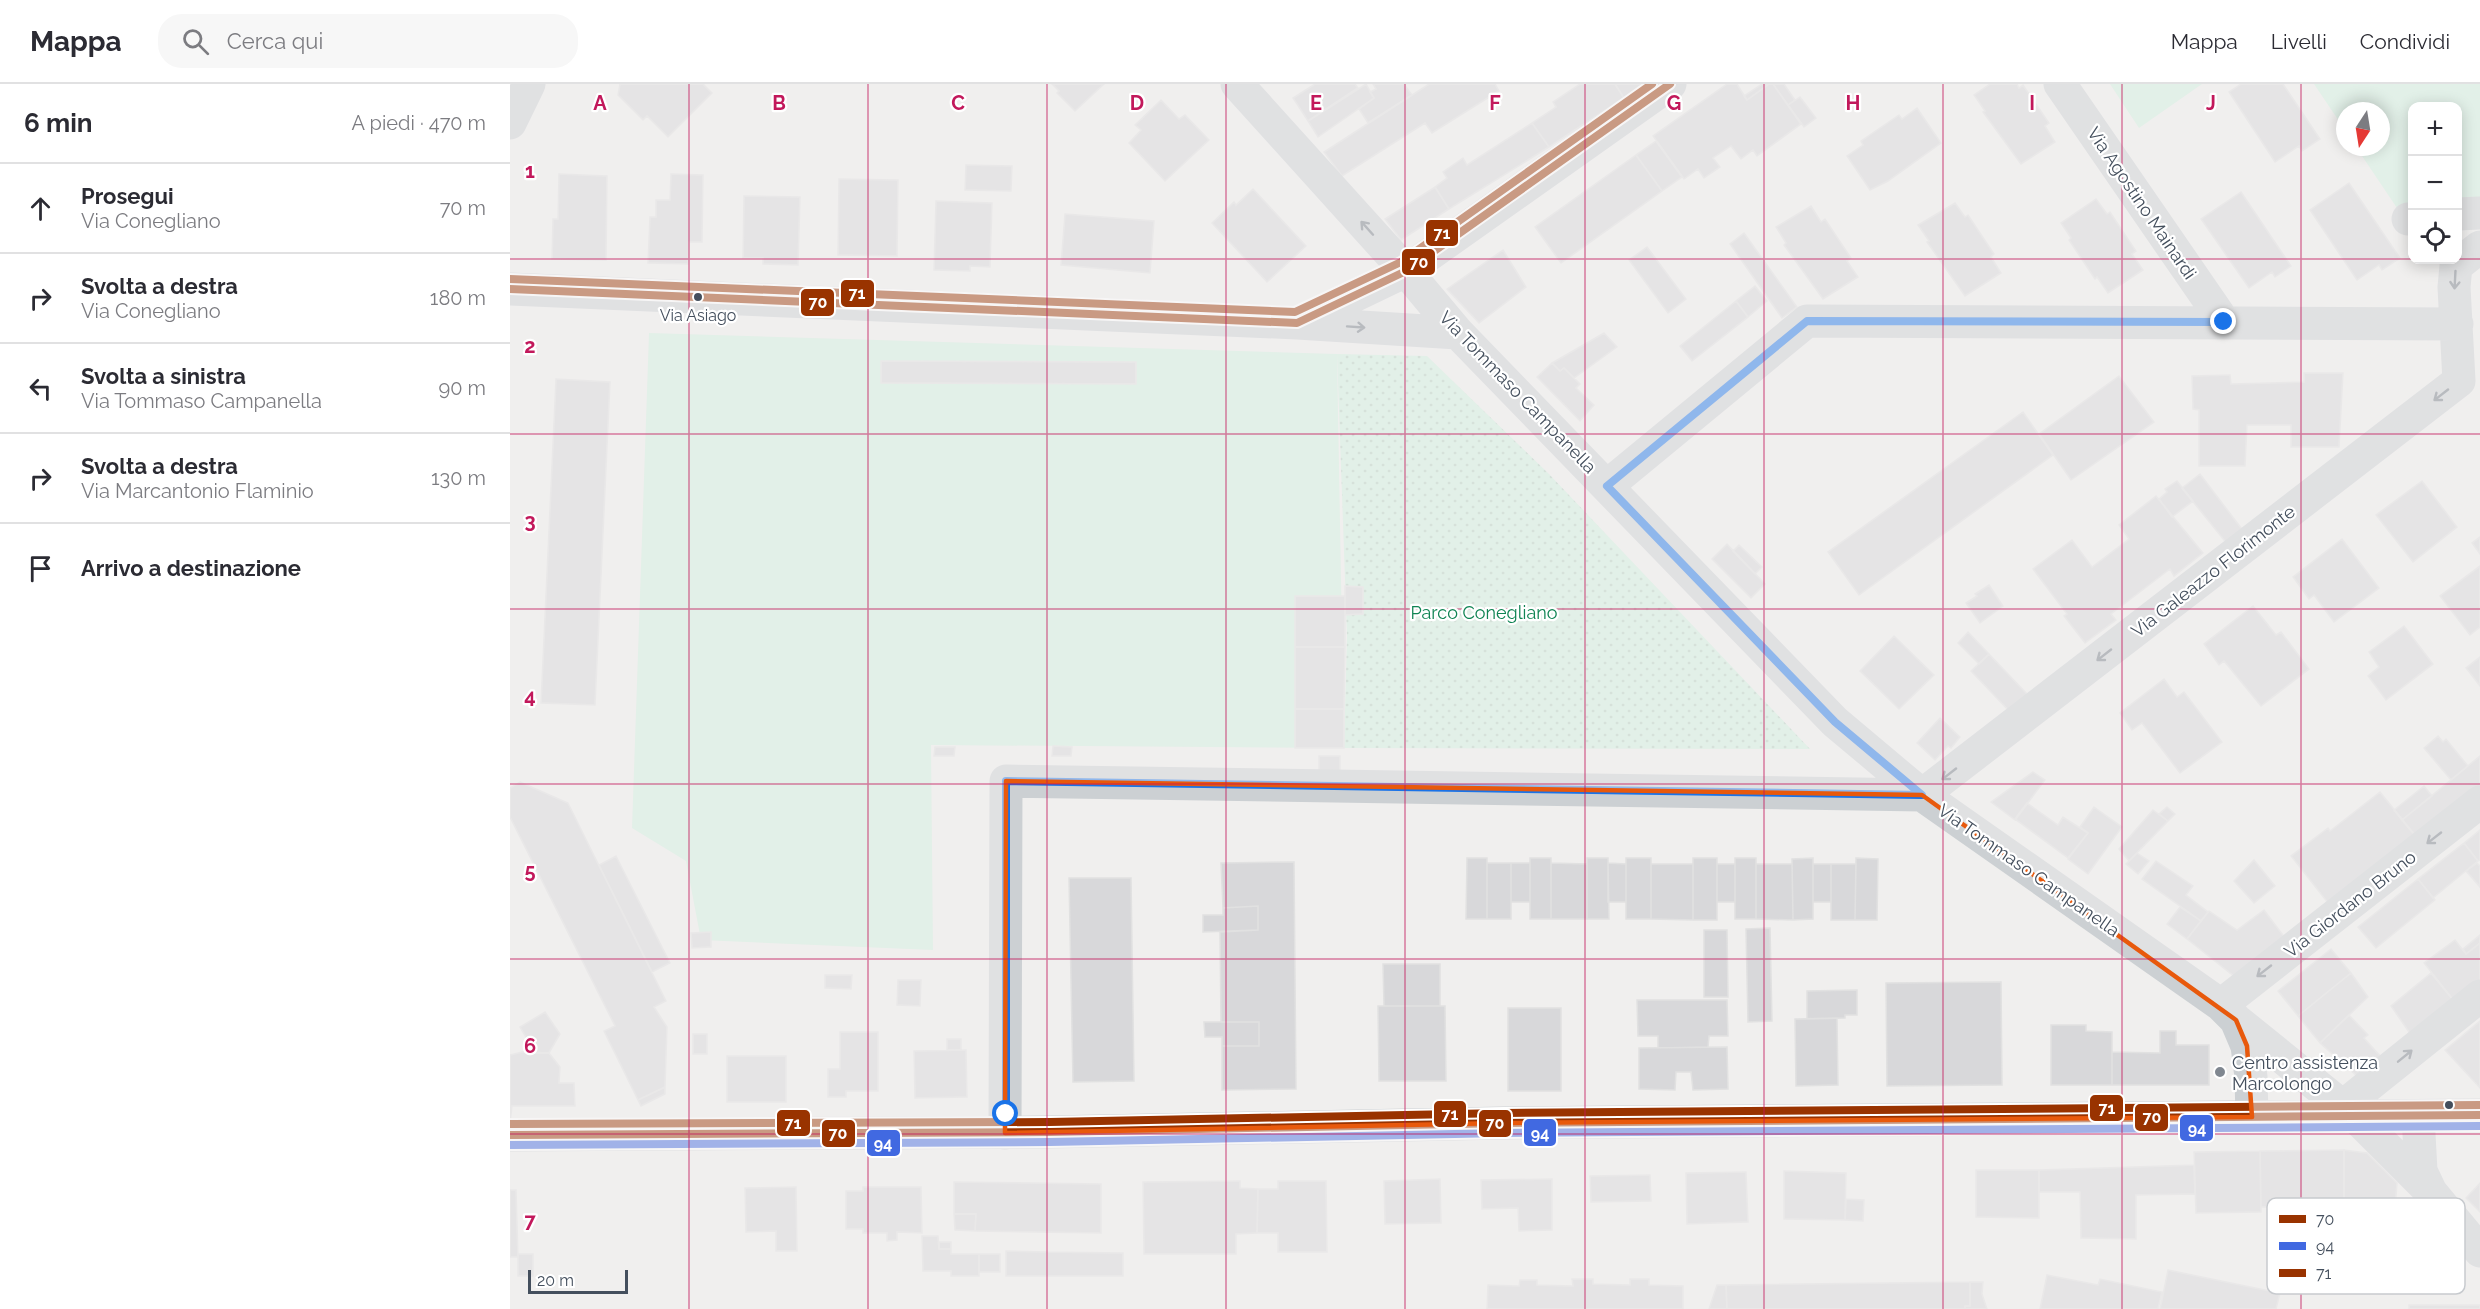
<!DOCTYPE html>
<html lang="it">
<meta charset="utf-8">
<style>
body{margin:0;font-family:Raleway,sans-serif;background:#f7f7f7;color:#2b2b33}
.controls{position:absolute;right:18px;top:18px;display:grid;overflow:hidden;border-radius:12px;box-shadow:0 3px 15px #0003}
.controls button{width:54px;height:54px;display:grid;place-items:center;padding:0;border:0;border-bottom:2px solid #e1e1e2;background:#fff;color:#2b2b33;font:30px sans-serif}
.compass{position:absolute;left:1826px;top:18px;width:54px;height:54px;border-radius:50%;background:#fff;box-shadow:0 3px 15px #0003;rotate:192deg}
.scale{position:absolute;left:18px;bottom:15px;width:100px;box-sizing:border-box;padding-left:6px;border:3px solid #444f5d;border-top:0;font-size:16px;line-height:21px;white-space:nowrap;color:#444f5d;-webkit-text-stroke:4px #fff;paint-order:stroke}
.stop{position:absolute;width:18px;height:18px;margin:-14px;border:4px solid #1a73e8;border-radius:50%;background:#fff}
.stop.end{background:#1a73e8;border-color:#fff;box-shadow:0 2px 6px #0008}
.list{margin:0;padding:0;list-style:none}
h2{display:flex;justify-content:space-between;align-items:center;height:78px;margin:0;padding:0 24px;font-size:26px}
h2 small{font-size:20px;font-weight:400;color:#7c7c81}
.list li{display:grid;grid-template-columns:39px 1fr auto;gap:18px;align-items:center;box-sizing:border-box;height:90px;padding:0 24px;border-top:2px solid #e1e1e2}
.list b{display:block;font-size:22px;white-space:nowrap}
.list p{margin:0;font-size:20px;white-space:nowrap;color:#7c7c81}
.list em{font-size:20px;font-style:normal;color:#7c7c81}
.icon{flex:none;width:33px;height:33px;fill:none;stroke:currentColor;stroke-width:2;stroke-linecap:round;stroke-linejoin:round}
.map{position:relative;flex:none;width:1970px;height:1225px;overflow:hidden}
header{display:flex;align-items:center;gap:36px;box-sizing:border-box;height:84px;padding:0 30px;background:#fff;border-bottom:2px solid #e1e1e2}
header strong{font-size:28px}
nav{display:flex;gap:33px;margin-inline-start:auto;font-size:21px}
.search{width:420px;height:54px;background:#f7f7f7;display:flex;align-items:center;gap:15px;box-sizing:border-box;padding:0 21px;border-radius:24px;color:#7c7c81;font-size:22px}
main{display:flex}
aside{flex:1;background:#fff}
.map>svg:first-child{display:block}
</style>
<header>
<strong>Mappa</strong>
<div class="search"><svg class="icon" aria-label="search" viewBox="0 0 24 24"><circle cx="10" cy="10" r="6"/><path d="M15 15l6 6"/></svg>Cerca qui</div>
<nav><a>Mappa</a><a>Livelli</a><a>Condividi</a></nav>
</header>
<main>
<aside>
<h2>6 min<small>A piedi · 470 m</small></h2>
<ul class="list">
<li><svg class="icon" aria-label="ahead" viewBox="0 0 24 24"><path d="M12 20V5M6 11l6-6 6 6"/></svg><div><b>Prosegui</b><p>Via Conegliano</p></div><em>70 m</em></li>
<li><svg class="icon" aria-label="right" viewBox="0 0 24 24"><path d="M7 20v-9h11M14 6l5 5-5 5"/></svg><div><b>Svolta a destra</b><p>Via Conegliano</p></div><em>180 m</em></li>
<li><svg class="icon" aria-label="left" viewBox="0 0 24 24"><path d="M17 20v-9H6M10 6l-5 5 5 5"/></svg><div><b>Svolta a sinistra</b><p>Via Tommaso Campanella</p></div><em>90 m</em></li>
<li><svg class="icon" aria-label="right" viewBox="0 0 24 24"><path d="M7 20v-9h11M14 6l5 5-5 5"/></svg><div><b>Svolta a destra</b><p>Via Marcantonio Flaminio</p></div><em>130 m</em></li>
<li><svg class="icon" aria-label="arrive" viewBox="0 0 24 24"><path d="M6 21V4h12l-3 4 3 4H6"/></svg><div><b>Arrivo a destinazione</b></div></li>
</ul>
</aside>
<div class="map">
<svg width="1970" height="1225" viewBox="0 0 1970 1225">
<defs>
<pattern id="park-dots" width="8" height="8" patternUnits="userSpaceOnUse" patternTransform="scale(1.5)"><rect width="8" height="8" fill="#d1f1df"/><path d="M2 2h.1M6 6h.1" fill="none" stroke="#b5d0c2" stroke-width="1.8" stroke-linecap="round"/></pattern>
</defs>
<rect width="100%" height="100%" fill="#f0efee"/>
<!-- park -->
<path fill="url(#park-dots)" d="M827 270 917 272 1039 390 1300 665 834 664 837 552Z"/>
<!-- pitch -->
<path fill="#d1f1df" d="M1600 0H1692L1629 44Z
M1804 0H1970V116L1948 119V22H1902V125L1889 127 1846 63H1871V27H1835V46Z
M139 249 827 270 834 664 421 661 423 866 191 856 176 777 122 744Z"/>
<!-- building -->
<path fill="#d8d8da" stroke="#e1e1e1" stroke-width="1.5" d="M110 0H193L202 9 158 53 137 32 133 36 108 11Z
M542 0H594L565 27 547 9 549 7Z
M805 0H845L848 4 798 37 783 14Z
M856 0 864 14 808 53 798 37Z
M863 0H894L902 11 858 39 849 25 864 14 860 8 866 5Z
M919 0H985L989 7 922 49 915 39 832 92 814 68Z
M1070 0H1105L1114 14 1039 63 1022 39 1046 23 1043 18Z
M1105 0H1134L1114 14Z
M1217 0H1227L1237 16 1259 0H1263L1291 40 1247 72 1243 66 1231 75 1221 62 1203 74 1210 83 1194 94 1188 85 1174 95 1143 52Z
M1252 0H1259L1237 16 1234 12Z
M1263 0H1274L1285 16 1278 21Z
M1480 0H1507L1509 4 1513 1 1539 39 1535 42 1545 58 1511 80 1473 28 1475 27 1464 11Z
M1731 0H1773L1810 55 1792 67 1789 62 1765 78 1719 8Z
M1290 13 1306 34 1294 43 1278 21Z
M651 16 669 35 675 31 699 56 655 97 619 59 631 46 625 41Z
M1407 24 1431 59 1378 97 1360 106 1337 72 1353 61 1351 57 1389 31 1392 35Z
M1022 39 1039 63 939 125 925 103 937 94 933 88 953 74 957 81Z
M1146 57 1172 93 1152 107 1126 71Z
M1126 71 1152 107 1051 179 1025 143Z
M456 81 502 82 501 107 455 106Z
M49 90 97 92 96 176 42 175 43 135H48Z
M161 90 193 91 192 158H179L178 180 138 179 140 133H146V116H160Z
M329 95 388 96 387 172 328 171Z
M1839 99 1890 174 1872 186 1869 181 1847 196 1800 126Z
M925 103 939 125 891 156 875 135Z
M743 105 796 162 757 198 702 139 724 118 726 121Z
M1731 108 1781 182 1765 193 1762 188 1739 204 1691 135Z
M234 112 290 113 288 181 253 180V174H233Z
M1586 115 1597 130 1600 128 1626 167 1622 170 1633 186 1598 209 1587 193 1585 195 1559 156 1561 154 1551 139Z
M426 117 482 119 480 183 460 182V187L424 186Z
M1445 119 1455 133 1458 131 1484 170 1481 173 1491 189 1455 212 1417 158 1419 157 1408 141Z
M1301 122 1311 138 1315 135 1341 174 1337 177 1348 193 1313 215 1274 161 1276 159 1266 143Z
M555 130 644 137 640 189 551 181Z
M1234 149 1287 223 1272 234 1220 160Z
M1137 163 1176 215 1158 229 1119 176Z
M993 166 1016 203 969 239 937 205Z
M1245 202 1257 217 1238 233 1226 217Z
M1226 217 1238 233 1182 277 1170 262Z
M1094 249 1107 263 1064 294 1054 284 1050 287 1042 279Z
M371 277 626 278V300L371 299Z
M1042 279 1050 287 1054 284 1070 300 1066 304 1084 321 1070 337 1027 293Z
M1794 289H1833L1829 363H1781V341H1737L1735 382H1689V326L1683 325 1682 292 1720 291 1721 300 1794 298Z
M1609 292 1644 338 1561 396 1529 350Z
M46 295 100 298 85 621 31 619Z
M1513 328 1543 371 1349 511 1318 468Z
M1690 390 1738 453 1722 466 1672 404Z
M1667 397 1683 417 1662 433 1649 415 1657 408 1655 405Z
M1912 397 1947 443 1903 478 1866 431Z
M1646 412 1693 469 1664 492 1660 485 1601 530 1606 536 1575 559 1554 532 1557 530 1523 485 1562 456 1582 483 1619 455 1609 441Z
M1970 453V470L1962 459Z
M1832 455 1869 504 1824 538 1804 511 1799 515 1783 493Z
M1217 460 1255 500 1241 514 1202 475Z
M1229 461 1252 483 1245 490 1223 467Z
M1970 482V543L1960 551 1930 512Z
M1479 501 1493 522 1470 539 1456 519 1467 512 1465 510Z
M835 502 853 503V530L835 531Z
M785 512H835V563H785Z
M1743 522 1766 551 1771 548 1799 585 1751 622 1714 577 1709 581 1694 560Z
M1894 542 1923 580 1876 616 1858 592 1869 583 1859 568Z
M1458 548 1479 570 1469 580 1448 559Z
M1384 552 1424 591 1389 625 1350 587Z
M785 563H835L834 625H785Z
M1479 570 1518 611 1500 628 1461 587Z
M1970 573V602L1956 584Z
M1654 595 1667 613 1674 608 1712 658 1670 689 1632 639 1622 646 1610 629Z
M785 625H834V664H785Z
M1430 634 1450 653 1441 664 1438 662 1425 676 1407 659Z
M1928 652 1933 658 1936 655 1958 682 1941 696 1914 664Z
M543 662 562 663 561 672H542Z
M425 663H445L444 672H424Z
M809 672H830V689H809Z
M1970 672V706L1908 755 1892 736Z
M1523 688 1535 696 1505 736 1481 718Z
M10 698 58 719 156 917 144 923 157 943 155 1003 128 1016 94 947 105 942 0 733V704Z
M1914 702 1922 712 1892 736 1884 726Z
M1870 708 1908 755 1822 824 1781 772 1818 744 1820 747Z
M1517 719 1548 741 1553 733 1578 749 1558 774 1505 735Z
M1584 723 1612 743 1578 790 1558 775 1578 749 1570 743Z
M1657 723 1665 730 1658 737 1649 730Z
M1643 726 1658 737 1619 777 1609 765Z
M1970 746V776L1968 777 1954 759Z
M1954 759 1968 777 1923 814 1908 795Z
M1627 769 1639 777 1628 790 1616 780Z
M106 772 160 879 142 888 89 781Z
M957 774H977V835H956Z
M1020 774H1041V835H1020Z
M1077 774H1098L1099 835H1077Z
M1116 774H1141V835H1116Z
M1183 774H1207V836H1183Z
M1225 774H1246V835H1225Z
M1303 774V835L1283 836 1282 775Z
M1346 774 1368 775 1367 836H1345Z
M1744 776 1765 802 1744 819 1724 797Z
M1646 777 1683 802 1676 811 1698 828 1691 837 1632 795Z
M784 778 786 1005 712 1006V962H749V938H711L710 848 748 846V822L713 824 711 779Z
M977 779H1001V835H977Z
M1001 779H1020V818H1001Z
M1041 779 1077 780V835H1041Z
M1098 779 1116 780V818H1098Z
M1967 779 1970 782V803L1956 787Z
M1141 780H1183V836L1141 835Z
M1207 780H1225V818H1207Z
M1246 780H1282L1283 836 1246 835Z
M1303 780H1321V818H1303Z
M1321 780H1346L1345 836H1321Z
M559 794H621L624 997 563 998Z
M1908 795 1925 816 1866 864 1848 843Z
M748 822V846L693 848V831H713V824Z
M1670 823 1691 837 1677 855 1657 840Z
M1754 826 1779 859 1730 897 1677 855 1699 827 1727 846Z
M1260 844 1262 937 1238 938 1236 845Z
M1194 846H1217L1218 913H1194Z
M201 848V863L182 864 181 849Z
M1970 851V859L1956 870 1953 865Z
M1945 856 1956 870 1970 859V896L1944 917 1914 879Z
M1821 865 1841 889 1788 932 1768 907Z
M873 880H930V922H874Z
M1841 889 1858 913 1810 959 1788 932Z
M1921 889 1944 917 1901 951 1881 922Z
M315 891H342L341 905 315 904Z
M388 896H411L410 922 387 921Z
M1491 898 1492 1001 1377 1002 1376 899Z
M1347 906V931H1335V934L1297 935V907Z
M1127 916H1217L1218 952H1199L1198 963 1148 964V952H1128Z
M868 922H935L936 997H869Z
M998 924H1051V1007H998Z
M35 928 50 950 39 969H25L10 943Z
M1839 931 1858 951 1854 954 1872 974 1848 993 1810 959Z
M1327 934 1328 1001 1286 1002 1285 935Z
M1970 937V1004L1935 966Z
M694 938H749V962H712V953H695Z
M1541 941H1576V947L1602 948V1001H1541Z
M1650 947H1666V961H1699V1001H1602V968L1650 969Z
M330 948H368V1007H336V1013H318V985H330Z
M183 950H197V970H183Z
M437 955H451V966H437Z
M1217 963 1218 1005 1183 1006 1181 988H1166L1165 1006 1129 1005V964Z
M456 966 457 1013 405 1014 404 967Z
M12 968 39 969 50 983 49 999H64L65 1022H2L0 1039V971Z
M217 972H276V1018H217Z
M155 1003V1010L131 1022 128 1016Z
M1834 1066V1122L1751 1123 1750 1067Z
M1834 1066 1857 1069 1887 1099 1884 1138 1851 1137V1120L1834 1118Z
M1750 1067 1751 1128 1686 1129 1684 1068Z
M1684 1081 1685 1110 1626 1111V1155L1571 1154 1570 1108H1529V1086Z
M1466 1086H1529V1134L1466 1133Z
M1274 1087 1336 1089 1335 1136 1274 1135Z
M1236 1088 1238 1138 1177 1140 1176 1089Z
M1140 1091 1141 1117 1081 1118 1080 1092Z
M930 1095 931 1139 875 1140 874 1097Z
M1042 1095V1146L1009 1147 1008 1124 972 1125 971 1096Z
M730 1097V1104L748 1105 747 1149 726 1150V1170H634L633 1098Z
M768 1097H816L817 1168H768V1149H747L748 1105H768Z
M444 1098 591 1100V1149L465 1147 466 1130H444Z
M1970 1099V1128L1956 1114Z
M286 1103 287 1167H266V1147L236 1148 235 1104Z
M353 1103H411L412 1149 387 1148V1156L377 1157V1149H353V1145H336V1107H353Z
M0 1106H6L8 1173H0Z
M1336 1115 1354 1116 1353 1137 1335 1136Z
M444 1130H466L465 1147 445 1146Z
M412 1152H428L429 1165H441V1170H469V1192H441V1187H413Z
M429 1158H441V1165H429Z
M496 1167 537 1168V1192H496Z
M537 1168 613 1169V1192H537Z
M8 1170H23V1192H8Z
M469 1170H490V1188H469Z
M1658 1186 1770 1209 1766 1225H1650Z
M1537 1191 1588 1201 1590 1195 1652 1208 1648 1225H1530Z
M1062 1195H1083V1200L1120 1201V1195H1139V1201L1173 1202V1225H977L978 1201 1009 1202 1010 1196H1027V1201L1063 1202Z
M1460 1198V1222H1455V1225H1217L1216 1201Z
M1460 1198H1473L1472 1210 1477 1225H1455V1222H1460Z
M1207 1201H1216L1217 1225H1199Z
M1899 1221H1970V1225H1899Z"/>
<g fill="none" stroke-linecap="round" stroke-linejoin="round">
<!-- minor -->
<path stroke="#ccd0d3" stroke-width="33" d="M727 0 896 187 948 249 1325 638 1412 711 1711 921 1726 936 1846 1033 1921 1108 1970 1167
M1550 0 1714 238
M0 39 19 0
M1948 130 1970 129
M1898 135H1902
M0 205 787 239 948 249
M792 237 896 187 1160 0
M1097 402 1297 237 1947 240
M1711 921 1970 718
M1726 936 1737 962 1741 993 1742 1033
M1833 1022 1970 912
M1908 1032 1911 1087 1920 1106
M495 1049 496 697 1412 711 1949 297 1944 203 1946 182 1970 163
M0 1051 540 1048 994 1039 1970 1031"/>
<!-- bus-1 casing -->
<g stroke="#fff" stroke-width="12">
<path id="bus-1" d="M0 205 787 239 896 187 1160 0
M0 1051 540 1048 994 1039 1970 1031"/>
</g>
<!-- bus-2 casing -->
<g stroke="#fff" stroke-width="12">
<path id="bus-2" d="M0 1061 540 1058 994 1049 1970 1042"/>
</g>
<!-- bus-3 casing -->
<g stroke="#fff" stroke-width="12">
<path id="bus-3" d="M0 195 785 228 891 178 1142 0
M0 1040 540 1038 994 1029 1970 1021"/>
</g>
<!-- bus-1 -->
<use href="#bus-1" stroke="#930" stroke-width="8"/>
<!-- bus-2 -->
<use href="#bus-2" stroke="#4169e1" stroke-width="8"/>
<!-- bus-3 -->
<use href="#bus-3" stroke="#930" stroke-width="8"/>
</g>
<!-- one-way arrows -->
<defs><path id="oneway-shaft" d="M-6 0H5M1.5-3L5.5 0L1.5 3" fill="none" stroke-width="1.6" stroke-linecap="round" stroke-linejoin="round" transform="scale(1.5)"/></defs>
<g stroke="#747c86">
<use href="#oneway-shaft" transform="translate(857 144) rotate(-132)"/>
<use href="#oneway-shaft" transform="translate(1945 196) rotate(93)"/>
<use href="#oneway-shaft" transform="translate(846 243) rotate(4)"/>
<use href="#oneway-shaft" transform="translate(1931 311) rotate(142)"/>
<use href="#oneway-shaft" transform="translate(1594 571) rotate(142)"/>
<use href="#oneway-shaft" transform="translate(1439 690) rotate(142)"/>
<use href="#oneway-shaft" transform="translate(1924 754) rotate(142)"/>
<use href="#oneway-shaft" transform="translate(1754 887) rotate(142)"/>
<use href="#oneway-shaft" transform="translate(1895 972) rotate(-39)"/>
</g>
<g fill="none" stroke-linecap="round" stroke-linejoin="round">
<!-- route -->
<path stroke="#1a73e8" stroke-width="8" d="M496 1030V697L1412 711 1325 638 1097 402 1297 237 1714 238"/>
</g>
<!-- marked area -->
<path d="M0 0H1970V1225H0ZM496 697 1412 711 1726 936 1737 962 1742 1033 994 1039 495 1049Z" fill="#f0efee" fill-opacity=".55" fill-rule="evenodd"/>
<path fill="none" stroke="#e8590c" stroke-width="4.5" stroke-linejoin="round" d="M496 697 1412 711 1726 936 1737 962 1742 1033 994 1039 495 1049Z"/>
<!-- grid -->
<path fill="none" stroke="#c2185b" stroke-width="1.5" stroke-opacity="0.55" d="M179 0V1225M358 0V1225M537 0V1225M716 0V1225M895 0V1225M1075 0V1225M1254 0V1225M1433 0V1225M1612 0V1225M1791 0V1225M0 175H1902M1948 175H1970M0 350H1970M0 525H1970M0 700H1970M0 875H1970M0 1050H1970"/>
<!-- markers -->
<g fill="#444f5d" stroke="#fff" stroke-width="2">
<circle cx="188" cy="213" r="5"/>
<circle cx="1939" cy="1021" r="5"/>
</g>
<circle fill="#808790" stroke="#fff" stroke-width="2" cx="1710" cy="988" r="6"/>
<g text-anchor="middle" dominant-baseline="central" stroke-width="4.5" stroke-linejoin="round" paint-order="stroke">
<!-- bus labels -->
<g font-size="16" fill="#444f5d" stroke="#fff">
<text x="188" y="231">Via Asiago</text>
</g>
<!-- street labels -->
<g font-size="18" fill="#444f5d" stroke="#fff">
<text transform="translate(1632 119) rotate(56)">Via Agostino Mainardi</text>
<text transform="translate(1008 308) rotate(46)">Via Tommaso Campanella</text>
<text transform="translate(1703 487) rotate(-38)">Via Galeazzo Florimonte</text>
<text transform="translate(1519 786) rotate(35)">Via Tommaso Campanella</text>
<text transform="translate(1840 820) rotate(-38)">Via Giordano Bruno</text>
</g>
<!-- park labels -->
<g font-size="18" fill="#0f8453" stroke="#fff">
<text x="974" y="528">Parco Conegliano</text>
</g>
<!-- poi labels -->
<g font-size="18" fill="#444f5d" stroke="#fff" text-anchor="start">
<text x="1722" y="978">Centro assistenza<tspan x="1722" dy="21">Marcolongo</tspan></text>
</g>
</g>
<!-- legend -->
<rect x="1757" y="1114" width="198" height="96" rx="9" fill="#fff" stroke="#c7cace" stroke-width="1.5"/>
<rect x="1769" y="1131" width="27" height="8" fill="#930"/>
<rect x="1769" y="1158" width="27" height="8" fill="#4169e1"/>
<rect x="1769" y="1185" width="27" height="8" fill="#930"/>
<g font-size="16" fill="#444f5d">
<text x="1806" y="1141">70</text>
<text x="1806" y="1168">94</text>
<text x="1806" y="1195">71</text>
</g>
<g font-size="20" text-anchor="middle" font-weight="bold" fill="#c2185b" stroke="#fff" stroke-width="4.5" stroke-linejoin="round" paint-order="stroke">
<text x="90" y="26">A</text>
<text x="269" y="26">B</text>
<text x="448" y="26">C</text>
<text x="627" y="26">D</text>
<text x="806" y="26">E</text>
<text x="985" y="26">F</text>
<text x="1164" y="26">G</text>
<text x="1343" y="26">H</text>
<text x="1522" y="26">I</text>
<text x="1701" y="26">J</text>
<text x="20" y="94">1</text>
<text x="20" y="269">2</text>
<text x="20" y="444">3</text>
<text x="20" y="619">4</text>
<text x="20" y="794">5</text>
<text x="20" y="969">6</text>
<text x="20" y="1144">7</text>
</g>
<g stroke="#fff" stroke-width="2">
<rect x="915" y="135" width="34" height="28" rx="6" fill="#930"/>
<rect x="891" y="164" width="35" height="28" rx="6" fill="#930"/>
<rect x="330" y="195" width="35" height="29" rx="6" fill="#930"/>
<rect x="290" y="204" width="35" height="29" rx="6" fill="#930"/>
<rect x="1579" y="1010" width="35" height="28" rx="6" fill="#930"/>
<rect x="923" y="1016" width="34" height="28" rx="6" fill="#930"/>
<rect x="1624" y="1019" width="35" height="29" rx="6" fill="#930"/>
<rect x="266" y="1025" width="35" height="28" rx="6" fill="#930"/>
<rect x="968" y="1025" width="34" height="29" rx="6" fill="#930"/>
<rect x="1669" y="1030" width="35" height="28" rx="6" fill="#4169e1"/>
<rect x="1013" y="1034" width="34" height="29" rx="6" fill="#4169e1"/>
<rect x="311" y="1035" width="35" height="29" rx="6" fill="#930"/>
<rect x="356" y="1045" width="35" height="28" rx="6" fill="#4169e1"/>
</g>
<g font-size="16" text-anchor="middle" font-weight="bold" fill="#fff">
<text x="932" y="155">71</text>
<text x="909" y="184">70</text>
<text x="347" y="215">71</text>
<text x="308" y="224">70</text>
<text x="1597" y="1030">71</text>
<text x="940" y="1036">71</text>
<text x="1642" y="1039">70</text>
<text x="283" y="1045">71</text>
<text x="985" y="1045">70</text>
<text x="1687" y="1050">94</text>
<text x="1030" y="1055">94</text>
<text x="328" y="1055">70</text>
<text x="373" y="1065">94</text>
</g>
</svg>
<div class="controls">
<button>+</button>
<button>−</button>
<button><svg class="icon" aria-label="locate" viewBox="0 0 24 24"><circle cx="12" cy="12" r="6"/><path d="M12 2v4M12 18v4M2 12h4M18 12h4"/></svg></button>
</div>
<svg class="compass" viewBox="-18 -18 36 36"><path d="M0-13l5 13h-10z" fill="#e53935"/><path d="M0 13l5-13h-10z" fill="#7c7c81"/></svg>
<div class="scale">20 m</div>
<div class="stop" style="left:496px;top:1030px"></div>
<div class="stop end" style="left:1714px;top:238px"></div>
</div>
</main>
